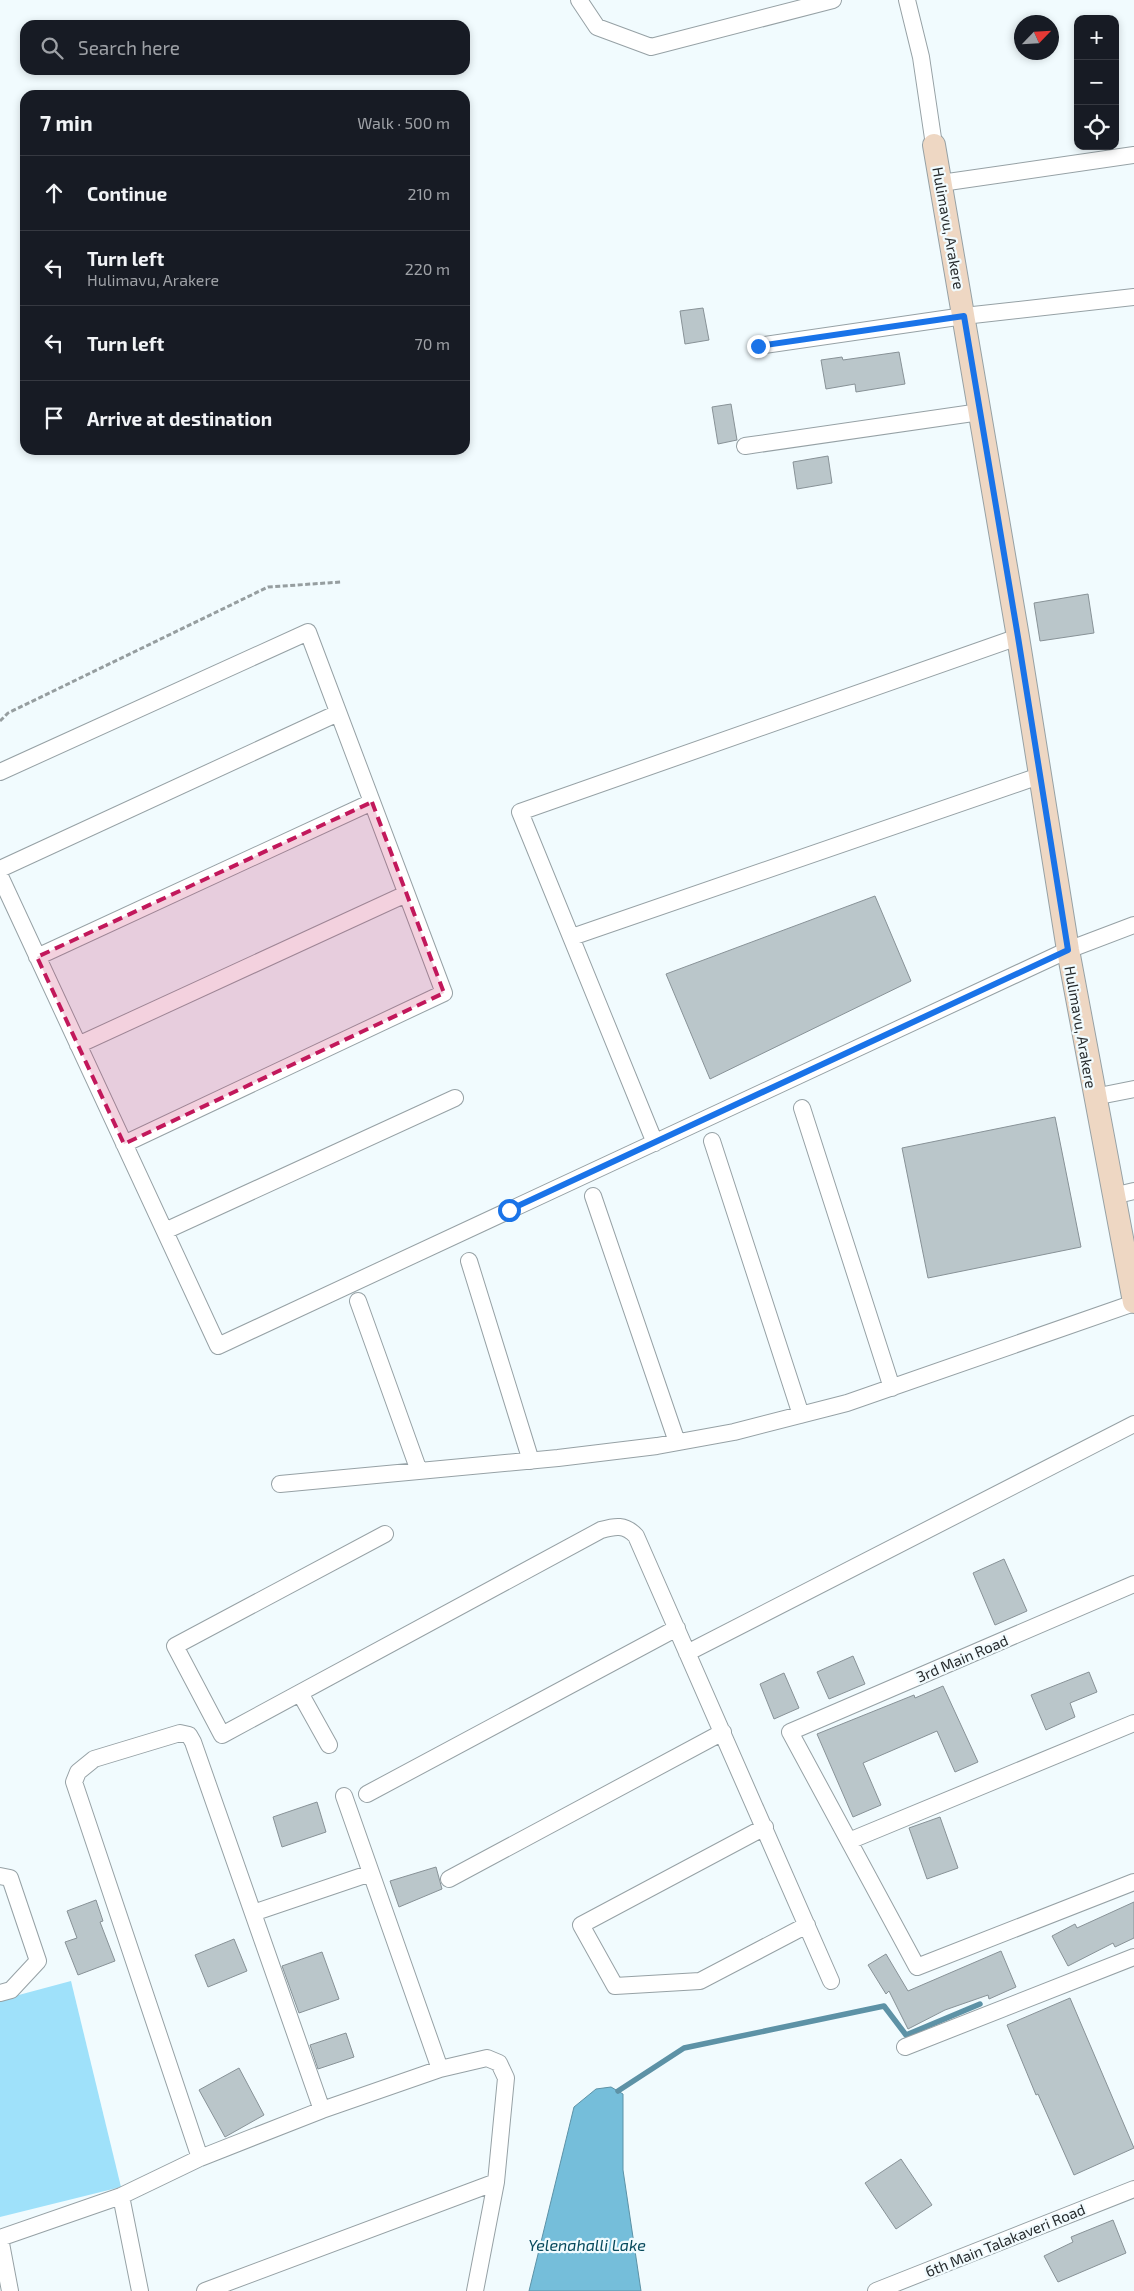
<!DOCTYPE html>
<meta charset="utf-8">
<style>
body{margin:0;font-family:"Exo 2",sans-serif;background:#20242c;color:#f1f3f6}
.controls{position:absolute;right:15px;top:15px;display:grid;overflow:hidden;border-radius:10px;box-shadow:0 2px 8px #0003}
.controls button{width:45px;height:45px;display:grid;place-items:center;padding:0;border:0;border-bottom:1px solid #363941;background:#171b24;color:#f1f3f6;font:25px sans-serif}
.compass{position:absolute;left:1014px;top:15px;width:45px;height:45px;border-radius:50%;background:#171b24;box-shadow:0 2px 8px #0003;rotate:65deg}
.stop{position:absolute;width:15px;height:15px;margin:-11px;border:4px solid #1a73e8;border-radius:50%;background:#fff}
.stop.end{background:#1a73e8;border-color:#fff;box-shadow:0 1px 5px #0008}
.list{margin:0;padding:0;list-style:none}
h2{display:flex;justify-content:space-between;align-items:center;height:65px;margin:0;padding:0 20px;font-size:21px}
h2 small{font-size:16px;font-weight:400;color:#9ea1a6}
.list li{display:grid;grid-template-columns:32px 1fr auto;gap:15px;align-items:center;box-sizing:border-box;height:75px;padding:0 20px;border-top:1px solid #363941}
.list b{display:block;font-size:19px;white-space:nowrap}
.list p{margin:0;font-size:16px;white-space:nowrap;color:#9ea1a6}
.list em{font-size:16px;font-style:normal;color:#9ea1a6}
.icon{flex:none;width:28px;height:28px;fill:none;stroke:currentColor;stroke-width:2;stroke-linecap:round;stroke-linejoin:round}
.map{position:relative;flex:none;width:1134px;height:2291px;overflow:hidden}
.search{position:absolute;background:#171b24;box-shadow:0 2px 8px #0003;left:20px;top:20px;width:450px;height:55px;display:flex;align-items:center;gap:12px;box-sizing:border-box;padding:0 18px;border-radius:15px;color:#9ea1a6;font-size:19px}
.panel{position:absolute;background:#171b24;box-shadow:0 2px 8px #0003;left:20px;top:90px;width:450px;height:365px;border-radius:15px}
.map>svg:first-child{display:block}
</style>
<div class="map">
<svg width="1134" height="2291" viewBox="0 0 1134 2291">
<rect width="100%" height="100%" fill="#f1fbfe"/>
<!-- green -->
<path fill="#9fe1fa" d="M71 1981 121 2187 0 2217V2000Z"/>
<!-- water -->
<path fill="#75beda" stroke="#5d92a6" d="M611 2087 623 2094V2170L641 2291H529L574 2107 596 2089Z"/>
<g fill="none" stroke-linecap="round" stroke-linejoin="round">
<!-- stream -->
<path stroke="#5d92a6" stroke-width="5.5" d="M618 2091 684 2048 884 2006 906 2035 980 2004"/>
</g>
<!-- building -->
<path fill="#bac6ca" stroke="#889297" d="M703 308 709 340 685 344 680 311Z
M899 352 905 384 856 392 855 384 826 389 821 360 842 357 843 360Z
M731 404 737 440 718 444 712 407Z
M828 456 832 483 797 489 793 462Z
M1088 594 1094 633 1040 641 1034 603Z
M875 896 911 981 710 1079 666 974Z
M1055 1117 1081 1247 928 1278 902 1148Z
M1004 1559 1027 1611 995 1625 973 1573Z
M853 1656 865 1684 829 1699 817 1672Z
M1089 1672 1097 1692 1070 1703 1075 1717 1046 1730 1031 1695Z
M784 1673 799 1708 774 1719 760 1684Z
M943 1686 978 1762 955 1772 937 1731 863 1763 881 1805 853 1817 817 1734 914 1695 915 1698Z
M317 1802 326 1832 282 1847 273 1817Z
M940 1817 958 1868 927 1879 909 1828Z
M436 1867 442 1889 399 1907 390 1881Z
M96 1900 103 1921 100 1922 115 1961 78 1975 65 1942 77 1938 67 1911Z
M1134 1902V1938L1115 1947 1113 1943 1068 1966 1052 1936 1075 1924 1077 1928Z
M234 1939 247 1971 208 1987 195 1955Z
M1001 1951 1016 1987 989 1999 988 1995 945 2010 908 2029 889 1991 886 1994 868 1965 886 1954 908 1991Z
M322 1952 339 1999 299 2013 282 1966Z
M1070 1998 1134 2148 1074 2175 1038 2094 1036 2095 1007 2025Z
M346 2033 354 2057 318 2069 310 2045Z
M239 2068 264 2115 225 2137 199 2090Z
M901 2159 932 2205 896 2229 865 2183Z
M1113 2220 1126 2253 1058 2282 1044 2256 1073 2242 1071 2237Z"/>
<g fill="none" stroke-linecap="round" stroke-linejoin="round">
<!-- street casing -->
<g stroke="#96a1a5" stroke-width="18">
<path id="street" d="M579 0 597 27 651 47 833 0
M907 0 921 57 934 145
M941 183 1134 155
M758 346 964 316 1134 297
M745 446 980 412
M0 772 308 632 444 993 124 1144
M0 869 338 713
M0 876 218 1346 1068 950 1134 925
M572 937 1039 776
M37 957 372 802
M78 1045 406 894
M1094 1097 1134 1089
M802 1108 892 1388
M712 1141 801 1415
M655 1143 520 812 1018 637
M593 1196 677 1442
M1113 1196 1134 1191
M165 1231 455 1098
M469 1261 531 1461
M358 1301 419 1471
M280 1484 558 1458 657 1446 734 1432 847 1403 1134 1303
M385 1534 175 1646 222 1735 601 1530C615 1526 625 1524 636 1536L831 1981
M1134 1584 790 1732 917 1967 1134 1882
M687 1653 1134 1424
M300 1693 329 1745
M367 1794 677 1628
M344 1796 440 2069
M765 1827 581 1925 615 1986 700 1981 807 1925
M849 1841 1134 1723
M0 1876 10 1878 38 1961 11 1990 0 1993
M449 1879 723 1732
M253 1913 371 1873
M905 2047 1134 1957
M200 2158 74 1782 78 1772 94 1759 180 1733 189 1735 193 1742 322 2110
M121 2196 140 2291
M10 2291 0 2238 121 2196 200 2158 322 2110 440 2069 487 2058 499 2063 506 2078 496 2182 475 2291
M205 2291 496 2182
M876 2291 1134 2189"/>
</g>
<!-- secondary casing -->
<g stroke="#96a1a5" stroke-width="24">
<path id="secondary" d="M934 145 1018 637 1068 950 1134 1302"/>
</g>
<!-- path -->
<path stroke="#969ea0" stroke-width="3" stroke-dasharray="5 2.5" stroke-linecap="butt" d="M0 721 8 713 268 587 341 582"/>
<!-- street -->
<use href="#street" stroke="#fff" stroke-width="16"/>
<!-- secondary -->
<use href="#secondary" stroke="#eed7c3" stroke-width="22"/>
</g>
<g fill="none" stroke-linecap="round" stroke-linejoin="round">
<!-- route -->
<path stroke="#1a73e8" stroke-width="6" d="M509 1210 1068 950 1018 637 964 316 758 346"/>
</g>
<!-- marked area -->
<path fill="#c2185b" fill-opacity="0.2" stroke="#c2185b" stroke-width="4" stroke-dasharray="10 6" stroke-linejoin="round" d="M372 802 444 993 124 1144 37 957Z"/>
<g text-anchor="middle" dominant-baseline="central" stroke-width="4.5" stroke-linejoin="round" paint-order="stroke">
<!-- street labels -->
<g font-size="15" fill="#262a2c" stroke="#f1fbfe">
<text transform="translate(949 228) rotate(80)">Hulimavu, Arakere</text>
<text transform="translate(1081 1027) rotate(80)">Hulimavu, Arakere</text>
<text transform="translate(962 1658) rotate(-23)">3rd Main Road</text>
<text transform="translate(1005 2240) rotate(-22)">6th Main Talakaveri Road</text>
</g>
<!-- water labels -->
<g font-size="16" font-style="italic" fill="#06495c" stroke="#f1fbfe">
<text x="587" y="2244">Yelenahalli Lake</text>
</g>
</g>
</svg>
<div class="controls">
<button>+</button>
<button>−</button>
<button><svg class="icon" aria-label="locate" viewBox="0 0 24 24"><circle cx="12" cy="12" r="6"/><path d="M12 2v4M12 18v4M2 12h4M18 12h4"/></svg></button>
</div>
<svg class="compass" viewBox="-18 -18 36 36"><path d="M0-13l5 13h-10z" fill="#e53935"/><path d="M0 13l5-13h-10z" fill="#9ea1a6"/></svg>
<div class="stop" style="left:509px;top:1210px"></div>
<div class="stop end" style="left:758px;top:346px"></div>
<div class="search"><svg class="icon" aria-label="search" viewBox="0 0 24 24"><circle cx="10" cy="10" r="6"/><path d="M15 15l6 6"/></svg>Search here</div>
<section class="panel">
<h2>7 min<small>Walk · 500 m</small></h2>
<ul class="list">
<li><svg class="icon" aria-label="ahead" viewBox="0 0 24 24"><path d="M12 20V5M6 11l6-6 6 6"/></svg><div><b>Continue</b></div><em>210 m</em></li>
<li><svg class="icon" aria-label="left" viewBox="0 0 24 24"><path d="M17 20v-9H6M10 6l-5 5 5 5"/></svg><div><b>Turn left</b><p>Hulimavu, Arakere</p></div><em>220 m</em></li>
<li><svg class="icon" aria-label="left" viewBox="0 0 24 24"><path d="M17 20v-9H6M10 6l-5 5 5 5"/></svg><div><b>Turn left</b></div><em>70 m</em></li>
<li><svg class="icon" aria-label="arrive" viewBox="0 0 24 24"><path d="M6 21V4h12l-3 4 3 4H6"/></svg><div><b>Arrive at destination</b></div></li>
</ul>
</section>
</div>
